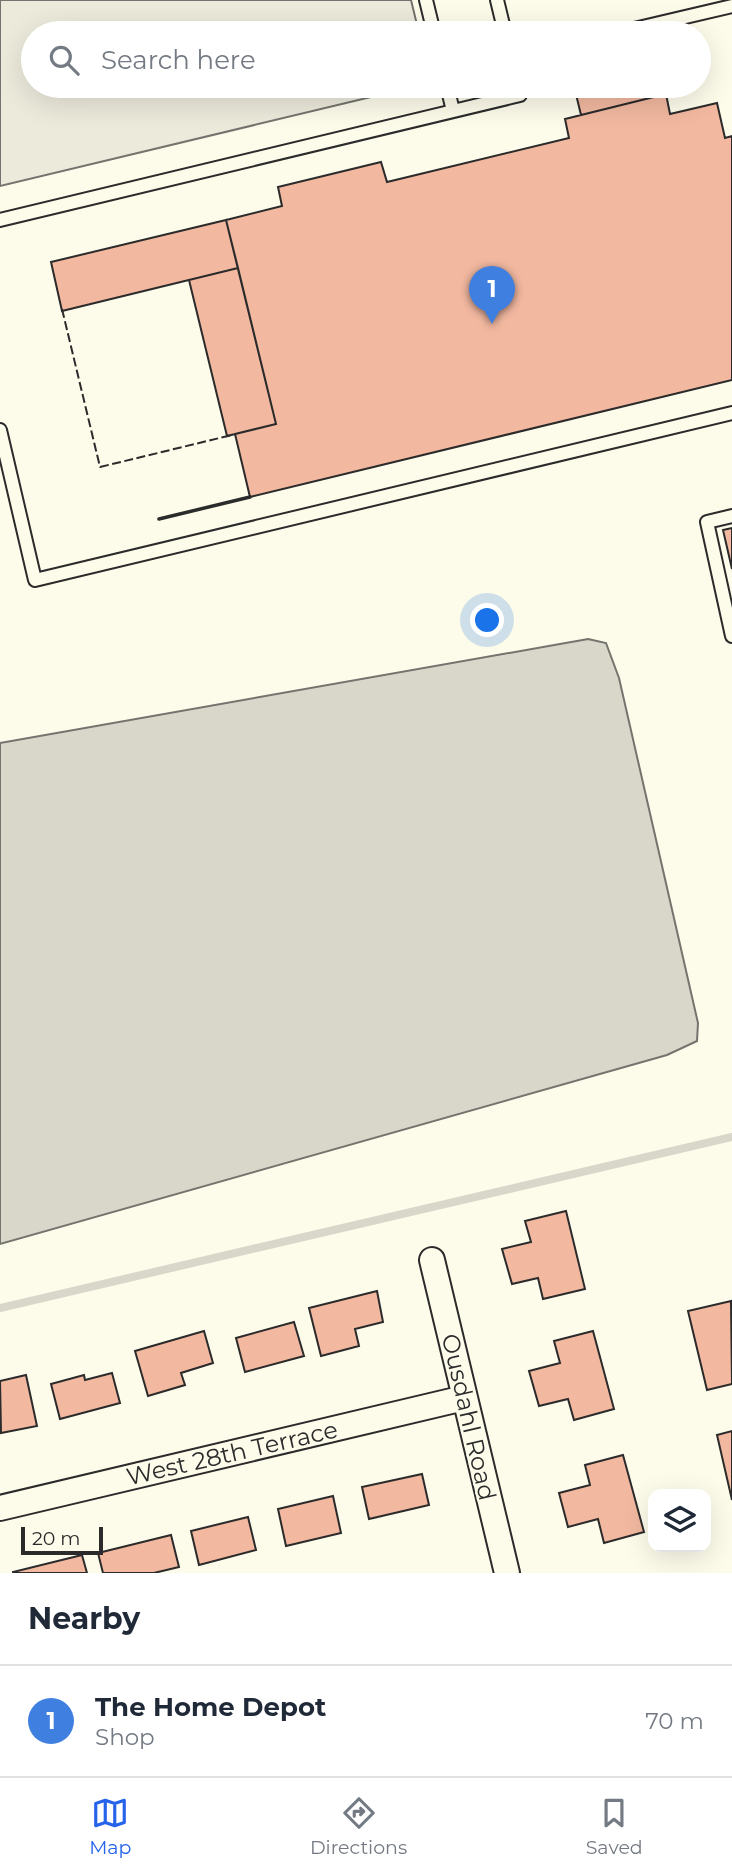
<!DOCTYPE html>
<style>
body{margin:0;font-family:Montserrat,sans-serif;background:#f2f2f3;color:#1f2937}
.controls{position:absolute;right:21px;bottom:21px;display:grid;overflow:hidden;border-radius:14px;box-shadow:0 7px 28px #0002}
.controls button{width:63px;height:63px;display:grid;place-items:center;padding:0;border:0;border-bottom:2px solid #e0e1e3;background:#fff;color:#1f2937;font:35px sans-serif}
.scale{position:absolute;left:21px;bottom:18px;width:82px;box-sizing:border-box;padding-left:7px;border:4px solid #2b2b2b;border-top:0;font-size:19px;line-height:24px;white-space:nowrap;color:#2b2b2b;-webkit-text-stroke:5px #fdfbea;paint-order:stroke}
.you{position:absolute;left:488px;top:621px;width:24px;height:24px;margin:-18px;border:5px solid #fff;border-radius:50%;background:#1a73e8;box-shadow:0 0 0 10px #1a73e833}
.badge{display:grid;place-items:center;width:46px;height:46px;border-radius:50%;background:#2563eb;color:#fff;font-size:23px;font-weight:700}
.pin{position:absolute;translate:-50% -58px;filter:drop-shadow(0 2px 4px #0008)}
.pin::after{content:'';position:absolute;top:37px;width:24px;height:21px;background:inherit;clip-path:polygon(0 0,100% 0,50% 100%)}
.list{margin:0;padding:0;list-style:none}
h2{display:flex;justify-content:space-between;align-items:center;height:91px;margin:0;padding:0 28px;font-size:30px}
h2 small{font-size:23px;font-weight:400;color:#747a83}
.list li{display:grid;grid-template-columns:46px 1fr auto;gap:21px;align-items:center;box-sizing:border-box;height:112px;padding:0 28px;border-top:2px solid #e0e1e3}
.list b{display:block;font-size:26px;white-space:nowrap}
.list p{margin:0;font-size:23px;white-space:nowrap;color:#747a83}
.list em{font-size:23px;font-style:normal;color:#747a83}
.icon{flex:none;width:38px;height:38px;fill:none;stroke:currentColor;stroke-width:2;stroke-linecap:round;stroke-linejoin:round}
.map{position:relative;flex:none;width:732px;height:1573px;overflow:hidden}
.search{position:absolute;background:#fff;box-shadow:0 7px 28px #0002;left:21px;right:21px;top:21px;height:77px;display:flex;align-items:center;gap:18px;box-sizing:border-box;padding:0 24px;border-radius:38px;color:#747a83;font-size:26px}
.sheet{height:203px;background:#fff}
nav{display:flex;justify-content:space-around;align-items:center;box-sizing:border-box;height:98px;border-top:2px solid #e0e1e3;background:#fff;font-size:19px;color:#747a83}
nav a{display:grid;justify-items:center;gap:4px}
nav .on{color:#2563eb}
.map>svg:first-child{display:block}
</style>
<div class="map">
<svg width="732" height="1573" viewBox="0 0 732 1573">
<rect width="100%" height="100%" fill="#fdfbea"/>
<!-- parking -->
<path fill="#eceadb" stroke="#74746e" stroke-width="2" d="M0 0H411L419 33H33V86H417L0 186Z"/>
<!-- water -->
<path fill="#d8d7c9" stroke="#74746e" stroke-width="2" d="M588 639 606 643 619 678 698 1023 697 1041 667 1055 0 1244V743Z"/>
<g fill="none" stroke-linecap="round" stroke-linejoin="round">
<!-- stream -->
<path stroke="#d8d7c9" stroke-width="8" d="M0 1308 732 1137"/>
</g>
<!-- building -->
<path fill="#f2b8a0" stroke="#2b2b2b" stroke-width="2" d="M574 86H664L666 94 581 115Z
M666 94 670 114 717 103 725 138 732 136V380L250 497 235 434 276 424 226 220 282 206 278 187 381 162 387 182 569 138 565 119Z
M226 220 238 268 62 311 51 262Z
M238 268 276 424 227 436 189 280Z
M732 528V569L723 530Z
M566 1211 585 1289 543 1299 538 1278 512 1284 502 1249 531 1242 525 1221Z
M377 1291 383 1322 355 1329 359 1346 321 1356 309 1308Z
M731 1301 732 1384 707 1390 688 1311Z
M294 1322 304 1356 245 1372 236 1338Z
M204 1331 213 1363 181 1373 185 1385 148 1396 135 1351Z
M593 1331 614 1409 574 1420 568 1399 539 1406 529 1371 560 1363 554 1341Z
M112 1373 120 1403 60 1419 51 1384 84 1375 85 1380Z
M26 1375 37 1426 1 1433 0 1381Z
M732 1431V1500L717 1435Z
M623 1455 644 1532 604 1543 598 1519 568 1527 559 1493 590 1485 585 1465Z
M422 1474 429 1505 369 1519 362 1487Z
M333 1496 341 1533 286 1546 278 1509Z
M248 1517 256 1550 199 1565 191 1531Z
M171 1535 179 1567 154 1573H103L98 1553Z
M82 1555 87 1573H13V1572Z"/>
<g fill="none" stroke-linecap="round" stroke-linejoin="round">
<!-- service casing -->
<g stroke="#2b2b2b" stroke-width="16">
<path id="service" d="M426 0 434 33
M497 0 505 33
M617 33 732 6
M447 86 453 111
M0 220 520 95 518 86
M0 430 35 580 732 413
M732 516 707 522 732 636"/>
</g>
<!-- minor casing -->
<g stroke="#2b2b2b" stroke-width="28">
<path id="minor" d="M432 1260 507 1573
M0 1508 464 1398"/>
</g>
<!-- service -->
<use href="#service" stroke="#fdfbea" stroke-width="12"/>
<!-- minor -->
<use href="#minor" stroke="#fdfbea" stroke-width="24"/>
<!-- fence -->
<path stroke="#2b2b2b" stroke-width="2" stroke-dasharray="9 3.5" stroke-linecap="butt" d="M62 309 100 467 232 435"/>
<!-- wall -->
<path stroke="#2b2b2b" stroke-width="3.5" d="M159 519 250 497"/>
</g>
<g text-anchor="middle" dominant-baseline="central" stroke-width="5" stroke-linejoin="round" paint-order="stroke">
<!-- street labels -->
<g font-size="24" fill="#2b2b2b" stroke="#fdfbea">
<text transform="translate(469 1417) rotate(77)">Ousdahl Road</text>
<text transform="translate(232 1453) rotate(-13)">West 28th Terrace</text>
</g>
</g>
</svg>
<div class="controls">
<button><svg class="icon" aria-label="layers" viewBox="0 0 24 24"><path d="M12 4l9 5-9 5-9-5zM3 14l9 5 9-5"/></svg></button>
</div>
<div class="scale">20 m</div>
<div class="you"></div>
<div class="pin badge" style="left:492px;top:324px;background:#3f7fe0">1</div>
<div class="search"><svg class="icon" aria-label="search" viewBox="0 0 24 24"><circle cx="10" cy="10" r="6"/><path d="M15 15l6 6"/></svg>Search here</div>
</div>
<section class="sheet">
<h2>Nearby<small></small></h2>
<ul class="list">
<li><span class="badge" style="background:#3f7fe0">1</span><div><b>The Home Depot</b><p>Shop</p></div><em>70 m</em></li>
</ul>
</section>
<nav>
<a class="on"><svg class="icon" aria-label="map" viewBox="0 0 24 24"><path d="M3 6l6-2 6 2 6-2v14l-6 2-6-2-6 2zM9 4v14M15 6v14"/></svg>Map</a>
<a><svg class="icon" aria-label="directions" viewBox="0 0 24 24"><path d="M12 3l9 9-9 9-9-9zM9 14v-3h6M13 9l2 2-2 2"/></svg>Directions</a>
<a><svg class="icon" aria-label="saved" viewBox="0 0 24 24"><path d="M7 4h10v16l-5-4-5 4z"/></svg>Saved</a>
</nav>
